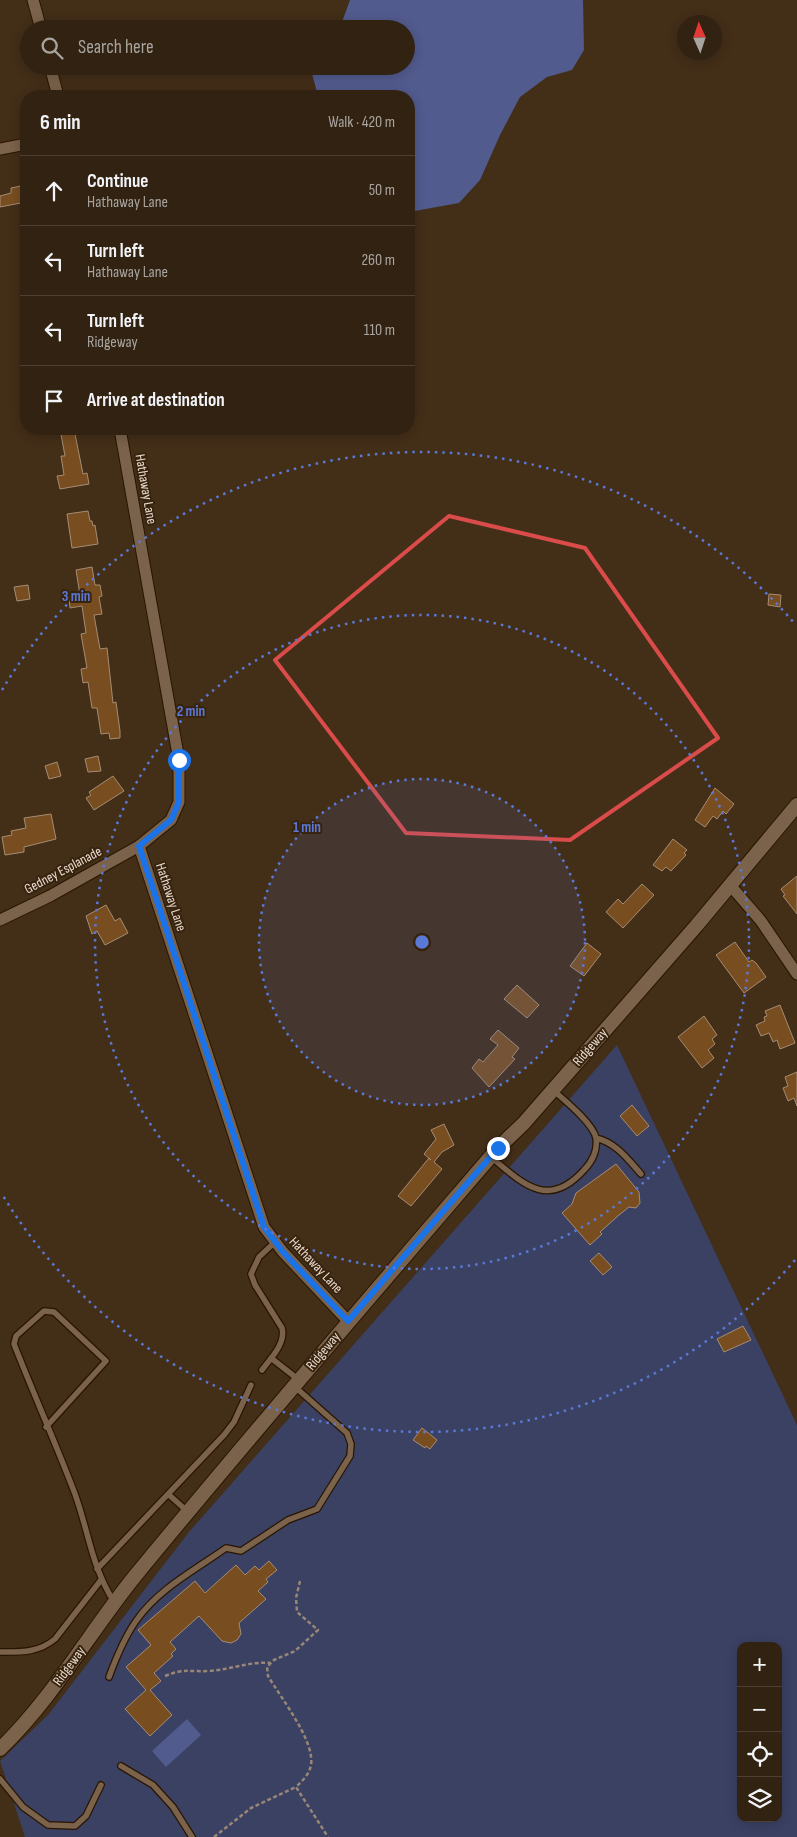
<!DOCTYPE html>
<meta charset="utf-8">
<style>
body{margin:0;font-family:"Sofia Sans Condensed",sans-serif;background:#3d2f20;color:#f1f3f6}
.controls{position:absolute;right:15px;bottom:15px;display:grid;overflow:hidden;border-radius:10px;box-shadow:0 2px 12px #0003}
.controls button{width:45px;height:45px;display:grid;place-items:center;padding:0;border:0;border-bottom:1px solid #4d3f32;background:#322212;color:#f1f3f6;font:25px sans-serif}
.compass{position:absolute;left:677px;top:15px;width:45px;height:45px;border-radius:50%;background:#322212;box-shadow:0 2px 12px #0003;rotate:357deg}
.stop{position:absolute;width:15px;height:15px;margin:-11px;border:4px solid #1a73e8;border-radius:50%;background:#fff}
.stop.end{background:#1a73e8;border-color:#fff;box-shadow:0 1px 5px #0008}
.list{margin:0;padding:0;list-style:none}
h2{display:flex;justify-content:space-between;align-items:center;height:65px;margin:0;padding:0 20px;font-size:21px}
h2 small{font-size:16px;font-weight:400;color:#a8a49f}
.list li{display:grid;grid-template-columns:32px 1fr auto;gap:15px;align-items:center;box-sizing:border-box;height:70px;padding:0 20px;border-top:1px solid #4d3f32}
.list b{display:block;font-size:19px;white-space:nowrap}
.list p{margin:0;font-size:16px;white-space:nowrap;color:#a8a49f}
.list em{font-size:16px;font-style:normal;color:#a8a49f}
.icon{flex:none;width:28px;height:28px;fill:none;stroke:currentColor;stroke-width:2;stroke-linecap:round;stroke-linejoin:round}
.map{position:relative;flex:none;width:797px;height:1837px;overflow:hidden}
.search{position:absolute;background:#322212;box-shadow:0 2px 12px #0003;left:20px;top:20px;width:395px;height:55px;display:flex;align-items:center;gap:12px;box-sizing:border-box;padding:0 18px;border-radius:28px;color:#a8a49f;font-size:19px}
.panel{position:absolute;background:#322212;box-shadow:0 2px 12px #0003;left:20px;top:90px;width:395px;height:345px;border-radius:20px}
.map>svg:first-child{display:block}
</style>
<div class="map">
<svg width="797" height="1837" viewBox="0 0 797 1837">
<rect width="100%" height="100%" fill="#432e18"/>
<!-- grass -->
<path fill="#3a4163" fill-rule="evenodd" d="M617 1045 797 1425V1837H25L0 1761 48 1715 189 1532ZM741 1646H778V1818H741Z"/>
<!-- water -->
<path fill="#525b8e" d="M350 0H583L584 50 572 70 547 77 520 97 500 135 480 180 459 203 409 212V96H318L310 66H406V29H324L342 22Z
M187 1719 201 1735 166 1767 152 1751Z"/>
<!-- building -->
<path fill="#784e21" stroke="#a68c74" d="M26 185V202L0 207V196L11 193V188Z
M60 429H74L83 474 87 473 89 484 60 489 57 476 64 475 61 456H65Z
M88 511 90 521H92L93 526 95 525 98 544 72 548 67 514Z
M92 567 95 585H100L102 596 99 597 102 614 94 615 100 649 107 648 113 703 116 702 120 731V738L110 739 109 733 101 734 97 708H92L88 682 83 683 81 669 87 668 81 634 86 633 82 606 70 608 69 597 80 595 76 570Z
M28 585 30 599 17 601 14 587Z
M769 594 781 595 780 607 768 605Z
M98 756 101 771 88 772 85 759Z
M57 762 61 776 49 779 45 766Z
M113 776 124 791 94 810 86 798 91 795 89 792Z
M715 788 734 804 726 814 723 811 717 819 713 816 705 827 695 820Z
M51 814 56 839 24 847V852L5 855 2 837 12 835 11 831 26 828 24 818Z
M673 839 687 850 684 853 686 855 671 871 666 867 662 871 653 865Z
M797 876V914L783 896 785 895 781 889Z
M642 884 654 895 623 928 606 912 618 899 623 904Z
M106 905 115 921 120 918 128 933 105 945 97 931 92 934 86 916Z
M735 942 749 962 752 960 756 963 766 977 744 993 716 955Z
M587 943 601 954 584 976 570 966Z
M517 985 539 1005 527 1018 504 999Z
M780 1005 795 1043 780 1049 777 1040 773 1042 769 1033 761 1036 756 1025 765 1021 764 1017 767 1016 765 1011Z
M704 1016 717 1035 712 1039 715 1044 708 1050 714 1058 702 1068 678 1037Z
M498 1030 519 1048 512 1057 515 1059 489 1087 472 1068 479 1059 483 1062 498 1045 490 1039Z
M797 1072V1106L794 1098 788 1101 783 1088 788 1086 785 1077Z
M632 1105 649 1126 637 1136 620 1116Z
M444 1124 454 1145 442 1152 434 1162 442 1169 411 1206 398 1196 429 1158 431 1160 424 1154 436 1139 431 1130Z
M616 1164 639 1192 640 1203 636 1208 629 1207 619 1215 600 1232 602 1234 590 1245 562 1213 572 1204 576 1193Z
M599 1253 612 1267 603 1275 590 1261Z
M743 1326 751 1340 724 1352 717 1339Z
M422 1428 437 1440 430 1449 426 1446 425 1448 413 1440Z
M269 1561 277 1570 266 1579 268 1582 258 1591 266 1599 239 1623 241 1634 237 1640 231 1643 222 1641 199 1616 170 1642 176 1649 171 1654 173 1656 154 1673 161 1681 150 1690 172 1715 150 1736 125 1709 146 1690 126 1667 151 1645 138 1630 195 1581 205 1593 236 1565 245 1575 255 1566 259 1570Z"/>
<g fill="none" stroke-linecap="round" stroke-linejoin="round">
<!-- service casing -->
<g stroke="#291501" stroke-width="8">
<path id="service" d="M596 1138C616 1143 627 1158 641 1174
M491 1157C523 1184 548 1210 584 1170 592 1162 598 1150 596 1138 593 1123 564 1100 553 1090
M271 1358 299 1380
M262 1370C271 1358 286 1343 282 1328L255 1285 251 1274 259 1257 275 1242
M46 1427 106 1361 54 1312 44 1311 16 1336 14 1344C34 1395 56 1444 75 1494 89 1533 91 1565 114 1602
M168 1494 187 1511
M97 1569 224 1435 234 1422 251 1385
M0 1652C21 1652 38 1653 55 1639L101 1580
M109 1677C116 1658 124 1638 136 1621 158 1589 195 1570 226 1548L241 1551 288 1520 317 1509 350 1456 351 1444 347 1433 294 1386
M121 1766 153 1785 173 1807 192 1837
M0 1779 23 1807 48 1825 75 1826 86 1816 101 1785"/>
</g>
<!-- minor casing -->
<g stroke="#291501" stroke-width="13">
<path id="minor" d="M33 0 41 29
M50 66 58 96
M0 149 26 144
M139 846 264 1227 283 1252 348 1321
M730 885 761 921 797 974
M0 920 50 896 139 846 171 820 179 802V760L120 429"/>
</g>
<!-- tertiary casing -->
<g stroke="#291501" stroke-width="16">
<path id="tertiary" d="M0 1749C53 1698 89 1633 135 1576 254 1431 376 1290 498 1148L524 1123 697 925 797 805"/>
</g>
<!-- path -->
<path stroke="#988676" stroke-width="2.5" stroke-dasharray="4 2.5" stroke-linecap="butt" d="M300 1581 296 1598 297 1612 318 1630 295 1651 274 1660 267 1667 268 1676C281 1698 315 1741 311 1765 309 1775 302 1781 296 1787L328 1837
M165 1676C185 1668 189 1672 208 1671 230 1670 249 1661 271 1663
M214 1837 251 1808 296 1787"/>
<!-- service -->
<use href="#service" stroke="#7a624b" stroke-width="5.5"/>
<!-- minor -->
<use href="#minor" stroke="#7a624b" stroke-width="11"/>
<!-- tertiary -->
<use href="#tertiary" stroke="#7a624b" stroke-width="14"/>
</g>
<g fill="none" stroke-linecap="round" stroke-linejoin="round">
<!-- route -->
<path stroke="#1a73e8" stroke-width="6" d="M179 760V802L171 820 139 846 264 1227 283 1252 348 1321 498 1148"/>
</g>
<!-- marked area -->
<path fill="none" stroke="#da4c49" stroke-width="4" stroke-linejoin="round" d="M449 516 585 548 718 738 570 840 406 833 275 660Z"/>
<!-- distance rings -->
<circle cx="422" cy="942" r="163" fill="#5a78d5" fill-opacity=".12"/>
<g fill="none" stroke="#5a78d5" stroke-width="2.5" stroke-dasharray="2.5 5">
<circle cx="422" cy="942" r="163"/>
<circle cx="422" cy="942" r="327"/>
<path d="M795 1260A490 490 0 0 1 2 1194M2 690A490 490 0 0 1 795 624"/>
</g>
<g text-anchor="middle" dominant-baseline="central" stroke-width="4" stroke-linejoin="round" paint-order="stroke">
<!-- street labels -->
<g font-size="14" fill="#e8dace" stroke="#38240e">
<text transform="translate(146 489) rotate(80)">Hathaway Lane</text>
<text transform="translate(63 870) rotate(-28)">Gedney Esplanade</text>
<text transform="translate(171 897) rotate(72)">Hathaway Lane</text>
<text transform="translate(590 1047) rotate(-49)">Ridgeway</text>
<text transform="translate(316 1265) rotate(47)">Hathaway Lane</text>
<text transform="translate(323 1351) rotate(-50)">Ridgeway</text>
<text transform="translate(69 1666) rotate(-54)">Ridgeway</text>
</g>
</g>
<circle cx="422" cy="942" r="8" fill="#5a78d5" stroke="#38240e" stroke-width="2.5"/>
<g font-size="15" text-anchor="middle" font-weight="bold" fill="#5a78d5" stroke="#38240e" stroke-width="4" stroke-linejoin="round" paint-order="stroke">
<text x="76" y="601">3 min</text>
<text x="191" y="716">2 min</text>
<text x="307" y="832">1 min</text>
</g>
</svg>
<div class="controls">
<button>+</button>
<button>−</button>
<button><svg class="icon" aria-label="locate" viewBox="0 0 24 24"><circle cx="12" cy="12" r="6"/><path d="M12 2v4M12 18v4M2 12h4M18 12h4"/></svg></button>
<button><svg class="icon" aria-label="layers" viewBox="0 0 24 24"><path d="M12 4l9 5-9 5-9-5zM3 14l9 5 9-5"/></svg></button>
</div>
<svg class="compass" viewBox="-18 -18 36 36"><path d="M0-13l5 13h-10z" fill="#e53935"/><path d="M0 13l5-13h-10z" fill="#a8a49f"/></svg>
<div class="stop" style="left:179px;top:760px"></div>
<div class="stop end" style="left:498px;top:1148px"></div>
<div class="search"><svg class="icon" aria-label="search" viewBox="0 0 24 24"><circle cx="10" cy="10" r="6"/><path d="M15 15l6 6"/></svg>Search here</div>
<section class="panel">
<h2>6 min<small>Walk · 420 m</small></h2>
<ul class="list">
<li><svg class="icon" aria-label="ahead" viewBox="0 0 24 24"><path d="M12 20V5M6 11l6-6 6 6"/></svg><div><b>Continue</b><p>Hathaway Lane</p></div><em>50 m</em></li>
<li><svg class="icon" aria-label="left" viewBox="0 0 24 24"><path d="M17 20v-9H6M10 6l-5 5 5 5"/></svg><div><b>Turn left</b><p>Hathaway Lane</p></div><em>260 m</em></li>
<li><svg class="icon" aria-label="left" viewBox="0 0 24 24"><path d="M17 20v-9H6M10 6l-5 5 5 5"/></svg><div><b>Turn left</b><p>Ridgeway</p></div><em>110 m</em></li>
<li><svg class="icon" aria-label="arrive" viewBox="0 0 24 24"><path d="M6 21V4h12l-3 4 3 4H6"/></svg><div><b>Arrive at destination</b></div></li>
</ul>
</section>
</div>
